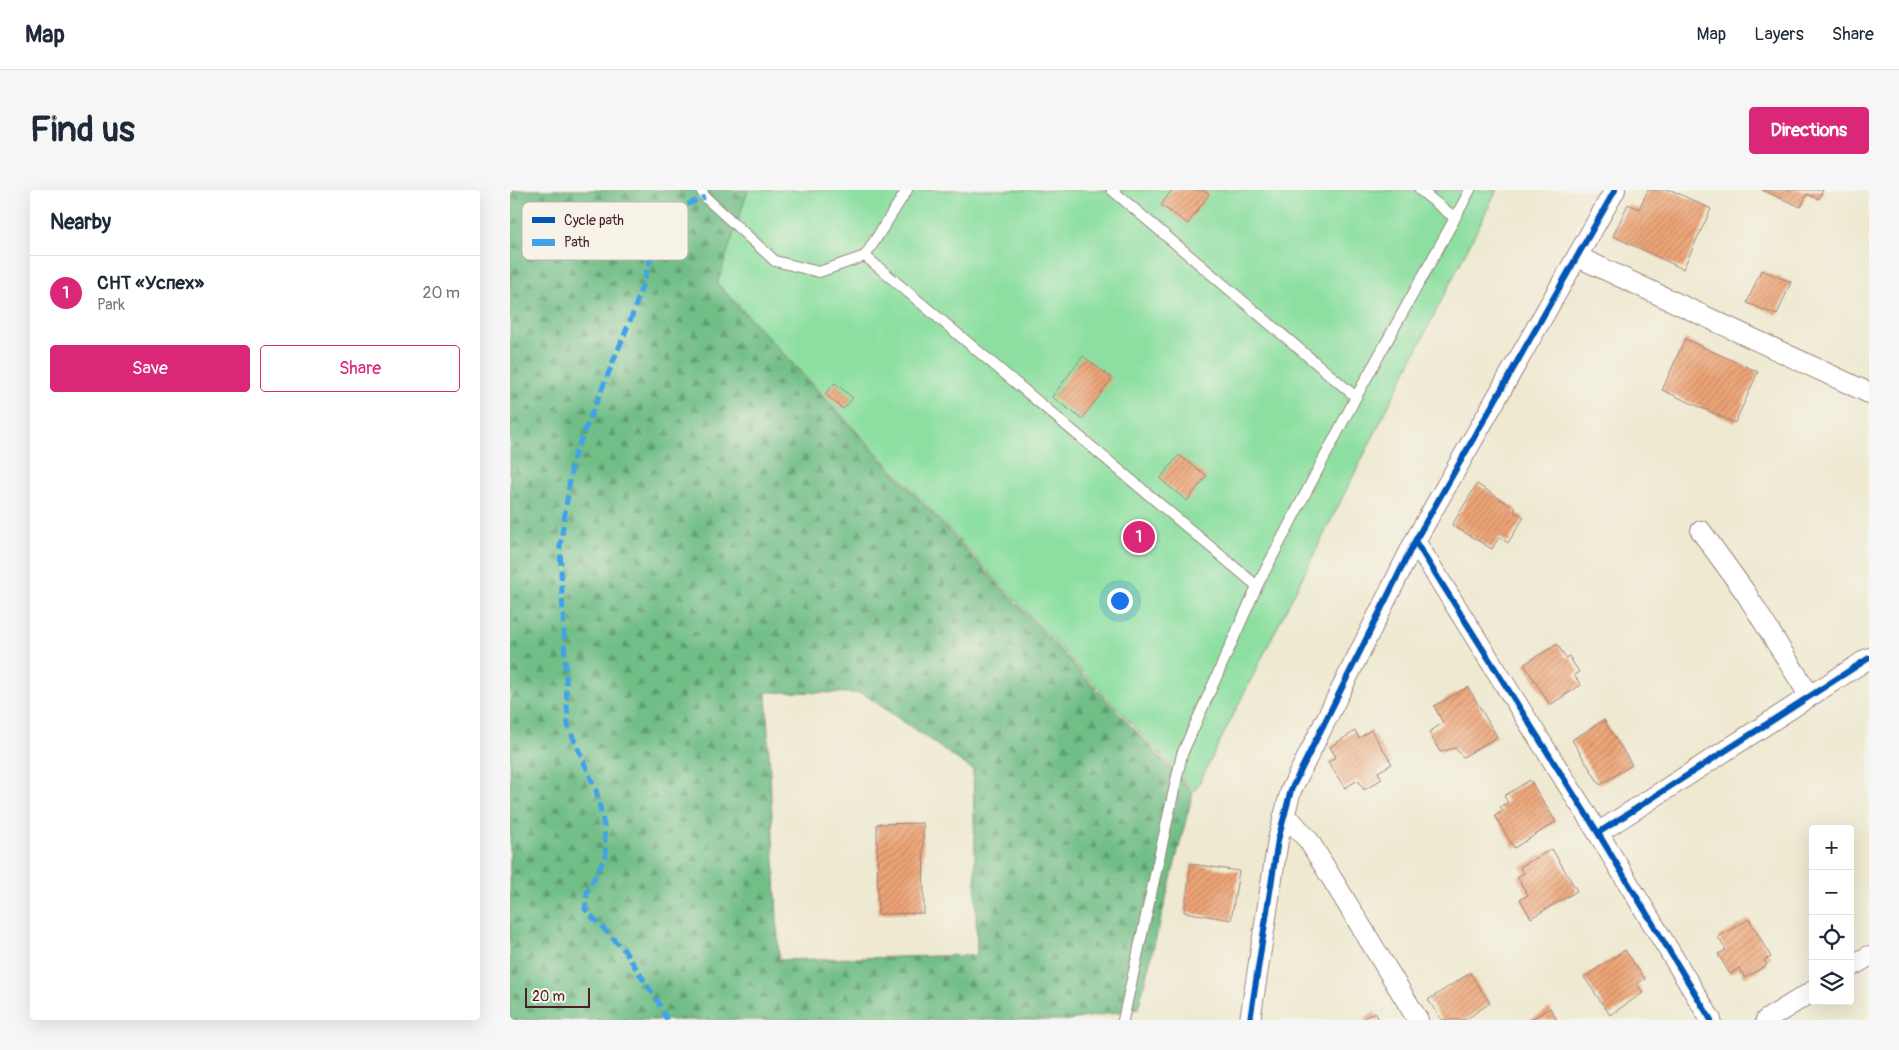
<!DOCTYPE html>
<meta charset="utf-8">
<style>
body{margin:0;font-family:Pangolin,sans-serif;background:#f6f6f7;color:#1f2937}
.controls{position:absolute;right:15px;bottom:15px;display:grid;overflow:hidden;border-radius:5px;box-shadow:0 5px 20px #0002}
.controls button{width:45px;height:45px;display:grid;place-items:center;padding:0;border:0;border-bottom:1px solid #e0e1e3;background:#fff;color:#1f2937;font:25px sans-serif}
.scale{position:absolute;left:15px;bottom:12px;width:65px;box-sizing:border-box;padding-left:5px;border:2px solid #4a1f2b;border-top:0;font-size:14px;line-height:18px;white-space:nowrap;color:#4a1f2b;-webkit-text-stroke:4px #f7f3e8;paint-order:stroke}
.you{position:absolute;left:609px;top:410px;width:18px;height:18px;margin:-12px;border:4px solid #fff;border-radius:50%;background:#1a73e8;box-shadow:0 0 0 8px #1a73e833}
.badge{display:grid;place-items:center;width:32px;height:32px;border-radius:50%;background:#db2777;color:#fff;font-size:16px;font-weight:700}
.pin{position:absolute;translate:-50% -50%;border:2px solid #fff;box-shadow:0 1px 5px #0006}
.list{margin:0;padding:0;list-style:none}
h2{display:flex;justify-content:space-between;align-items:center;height:65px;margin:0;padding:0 20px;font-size:21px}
h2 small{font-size:16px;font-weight:400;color:#747a83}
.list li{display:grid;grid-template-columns:32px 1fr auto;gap:15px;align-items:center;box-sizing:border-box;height:75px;padding:0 20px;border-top:1px solid #e0e1e3}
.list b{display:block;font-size:19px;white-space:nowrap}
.list p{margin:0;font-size:16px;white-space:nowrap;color:#747a83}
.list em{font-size:16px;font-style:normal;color:#747a83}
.actions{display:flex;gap:10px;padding:15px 20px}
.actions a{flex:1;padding:11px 0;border:1px solid #db2777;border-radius:5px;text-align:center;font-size:18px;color:#db2777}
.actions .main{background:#db2777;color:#fff}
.icon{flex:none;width:28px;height:28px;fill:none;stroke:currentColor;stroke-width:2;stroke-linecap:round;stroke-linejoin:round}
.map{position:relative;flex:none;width:1359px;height:830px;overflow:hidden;border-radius:5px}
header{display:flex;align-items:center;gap:30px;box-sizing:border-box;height:70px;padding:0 25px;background:#fff;border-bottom:1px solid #e0e1e3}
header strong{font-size:24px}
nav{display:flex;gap:28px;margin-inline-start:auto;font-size:18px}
.intro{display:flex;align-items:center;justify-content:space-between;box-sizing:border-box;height:120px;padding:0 30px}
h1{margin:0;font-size:35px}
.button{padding:12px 22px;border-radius:5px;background:#db2777;color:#fff;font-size:18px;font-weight:700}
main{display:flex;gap:30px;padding:0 30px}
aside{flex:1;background:#fff;border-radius:5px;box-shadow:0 5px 20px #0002}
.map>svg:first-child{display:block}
</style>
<header>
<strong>Map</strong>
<nav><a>Map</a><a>Layers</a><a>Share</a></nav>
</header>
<div class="intro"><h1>Find us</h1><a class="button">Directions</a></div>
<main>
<aside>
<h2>Nearby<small></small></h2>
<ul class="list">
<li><span class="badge">1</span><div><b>СНТ «Успех»</b><p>Park</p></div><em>20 m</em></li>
</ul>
<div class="actions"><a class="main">Save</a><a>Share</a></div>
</aside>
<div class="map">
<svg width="1359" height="830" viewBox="0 0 1359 830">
<defs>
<pattern id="forest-firs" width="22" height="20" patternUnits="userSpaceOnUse" patternTransform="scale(1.25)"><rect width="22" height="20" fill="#71be87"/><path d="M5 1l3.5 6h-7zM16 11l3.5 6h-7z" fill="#5f9a6f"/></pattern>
<pattern id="building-hatch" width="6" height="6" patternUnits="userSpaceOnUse" patternTransform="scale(1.25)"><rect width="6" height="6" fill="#eda476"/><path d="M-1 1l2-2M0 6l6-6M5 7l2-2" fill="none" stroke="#c28561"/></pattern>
</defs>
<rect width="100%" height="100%" fill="#f7f3e8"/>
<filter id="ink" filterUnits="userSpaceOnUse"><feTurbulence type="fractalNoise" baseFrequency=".02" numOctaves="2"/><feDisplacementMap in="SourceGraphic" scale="10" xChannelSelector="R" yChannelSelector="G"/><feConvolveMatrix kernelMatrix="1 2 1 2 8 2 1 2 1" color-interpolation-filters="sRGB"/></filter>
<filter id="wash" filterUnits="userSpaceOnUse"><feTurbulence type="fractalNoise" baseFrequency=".0096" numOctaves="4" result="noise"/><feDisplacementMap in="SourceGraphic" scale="20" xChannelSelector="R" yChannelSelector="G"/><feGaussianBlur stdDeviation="1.12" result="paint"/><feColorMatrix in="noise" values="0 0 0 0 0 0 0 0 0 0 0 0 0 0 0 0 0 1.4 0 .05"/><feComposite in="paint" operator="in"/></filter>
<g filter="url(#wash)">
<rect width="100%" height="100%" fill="#eee9d0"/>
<!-- green -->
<path fill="#8cdfa1" stroke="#6b7f66" d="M238 0H987L685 601 207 93Z"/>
<!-- forest -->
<path fill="url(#forest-firs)" stroke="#5e6e59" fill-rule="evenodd" d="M0 0H238L207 94 683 602 628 819 559 830H0ZM256 502 352 503 463 580 467 765 269 770Z"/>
<g id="blocks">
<!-- building -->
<path fill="url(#building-hatch)" d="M662 0H693L699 4 678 34 651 15Z
M1138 0H1161L1201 19 1173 79 1103 46 1118 14 1129 19Z
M1252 0H1313L1309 9 1297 4 1291 17Z
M1251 80 1281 92 1267 125 1237 113Z
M1175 149 1248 182 1225 233 1152 200Z
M573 166 602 188 572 229 542 207Z
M325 193 343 208 333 219 315 204Z
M669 265 697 286 677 311 650 289Z
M967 294 1006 319 1004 322 1014 327 998 353 989 347 982 359 942 335Z
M1047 454 1056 468 1059 466 1069 482 1064 485 1071 495 1040 515 1014 474Z
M958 497 987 547 953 567 945 558 930 562 919 542 933 533 924 516Z
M1094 530 1122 575 1090 595 1062 550Z
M861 540 882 574 868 582 872 589 854 600 848 590 835 598 818 572 826 567 820 557 845 541 849 548Z
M1020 590 1046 632 1004 658 985 626 993 621 990 617 998 612 994 606Z
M413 633 414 723 368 724 367 634Z
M1042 659 1067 701 1021 728 1010 709 1018 705 1007 687 1014 683 1010 677Z
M681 674 729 681 721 730 674 722Z
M1239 729 1261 767 1254 770 1257 775 1235 788 1229 778 1220 784 1208 764 1216 760 1208 747Z
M1115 760 1135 789 1127 794 1133 803 1100 825 1074 787Z
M960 783 980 813 955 830H932L918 810Z
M1040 818 1047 830H1020Z
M865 822 869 830H850Z"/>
</g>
</g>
<g filter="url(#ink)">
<use href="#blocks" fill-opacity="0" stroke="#9c847e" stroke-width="1"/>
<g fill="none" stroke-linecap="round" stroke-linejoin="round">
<!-- lane casing -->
<g stroke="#9c847e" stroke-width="12">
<path id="lane" d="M191 0 195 7 265 71 309 82 355 66
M397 0 355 66 747 396
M602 0 846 207
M945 28 960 0
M613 830 672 564 747 396 846 207 945 28 910 0"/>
</g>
<!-- street casing -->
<g stroke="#9c847e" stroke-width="22">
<path id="street" d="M1068 67 1359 203
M1191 341 1235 402 1299 505
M905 351 1088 643 1201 830
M773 628 783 633 799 651 908 830
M1088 643 1359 468
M1340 777 1359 766
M740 830 768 650 781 600 905 351 1105 0
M1256 830 1303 801"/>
</g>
<!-- lane -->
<use href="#lane" stroke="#fff" stroke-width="10"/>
<!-- street -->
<use href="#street" stroke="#fff" stroke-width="20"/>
<!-- quiet -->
<path stroke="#40a2eb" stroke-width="5" stroke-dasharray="10 5" stroke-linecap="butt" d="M157 830 147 810 114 760 75 719 77 702 96 665 94 636 86 600 58 536 50 357 63 269 124 121 151 37 171 17 195 7"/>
<!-- cycleway casing -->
<g stroke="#f7f3e8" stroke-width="9">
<path id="cycleway" d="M905 351 1088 643 1201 830
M1088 643 1359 468
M740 830 768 650 781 600 905 351 1105 0"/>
</g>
<!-- cycleway -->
<use href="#cycleway" stroke="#0057b8" stroke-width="6"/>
</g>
</g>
<!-- legend -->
<rect x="12" y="12" width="166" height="58" rx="8" fill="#f7f3e8" stroke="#c3b3af" stroke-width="1"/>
<rect x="22" y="27" width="23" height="6" fill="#0057b8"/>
<rect x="22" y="49" width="23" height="7" fill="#40a2eb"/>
<g font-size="14" fill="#4a1f2b">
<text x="54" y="35">Cycle path</text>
<text x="54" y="57">Path</text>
</g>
</svg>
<div class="controls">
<button>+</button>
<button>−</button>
<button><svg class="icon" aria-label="locate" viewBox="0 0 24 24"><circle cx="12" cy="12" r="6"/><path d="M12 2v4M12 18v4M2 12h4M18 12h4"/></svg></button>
<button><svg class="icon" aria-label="layers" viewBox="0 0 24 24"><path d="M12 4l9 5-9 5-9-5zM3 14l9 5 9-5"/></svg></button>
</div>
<div class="scale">20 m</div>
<div class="you"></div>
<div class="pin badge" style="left:629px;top:347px">1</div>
</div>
</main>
